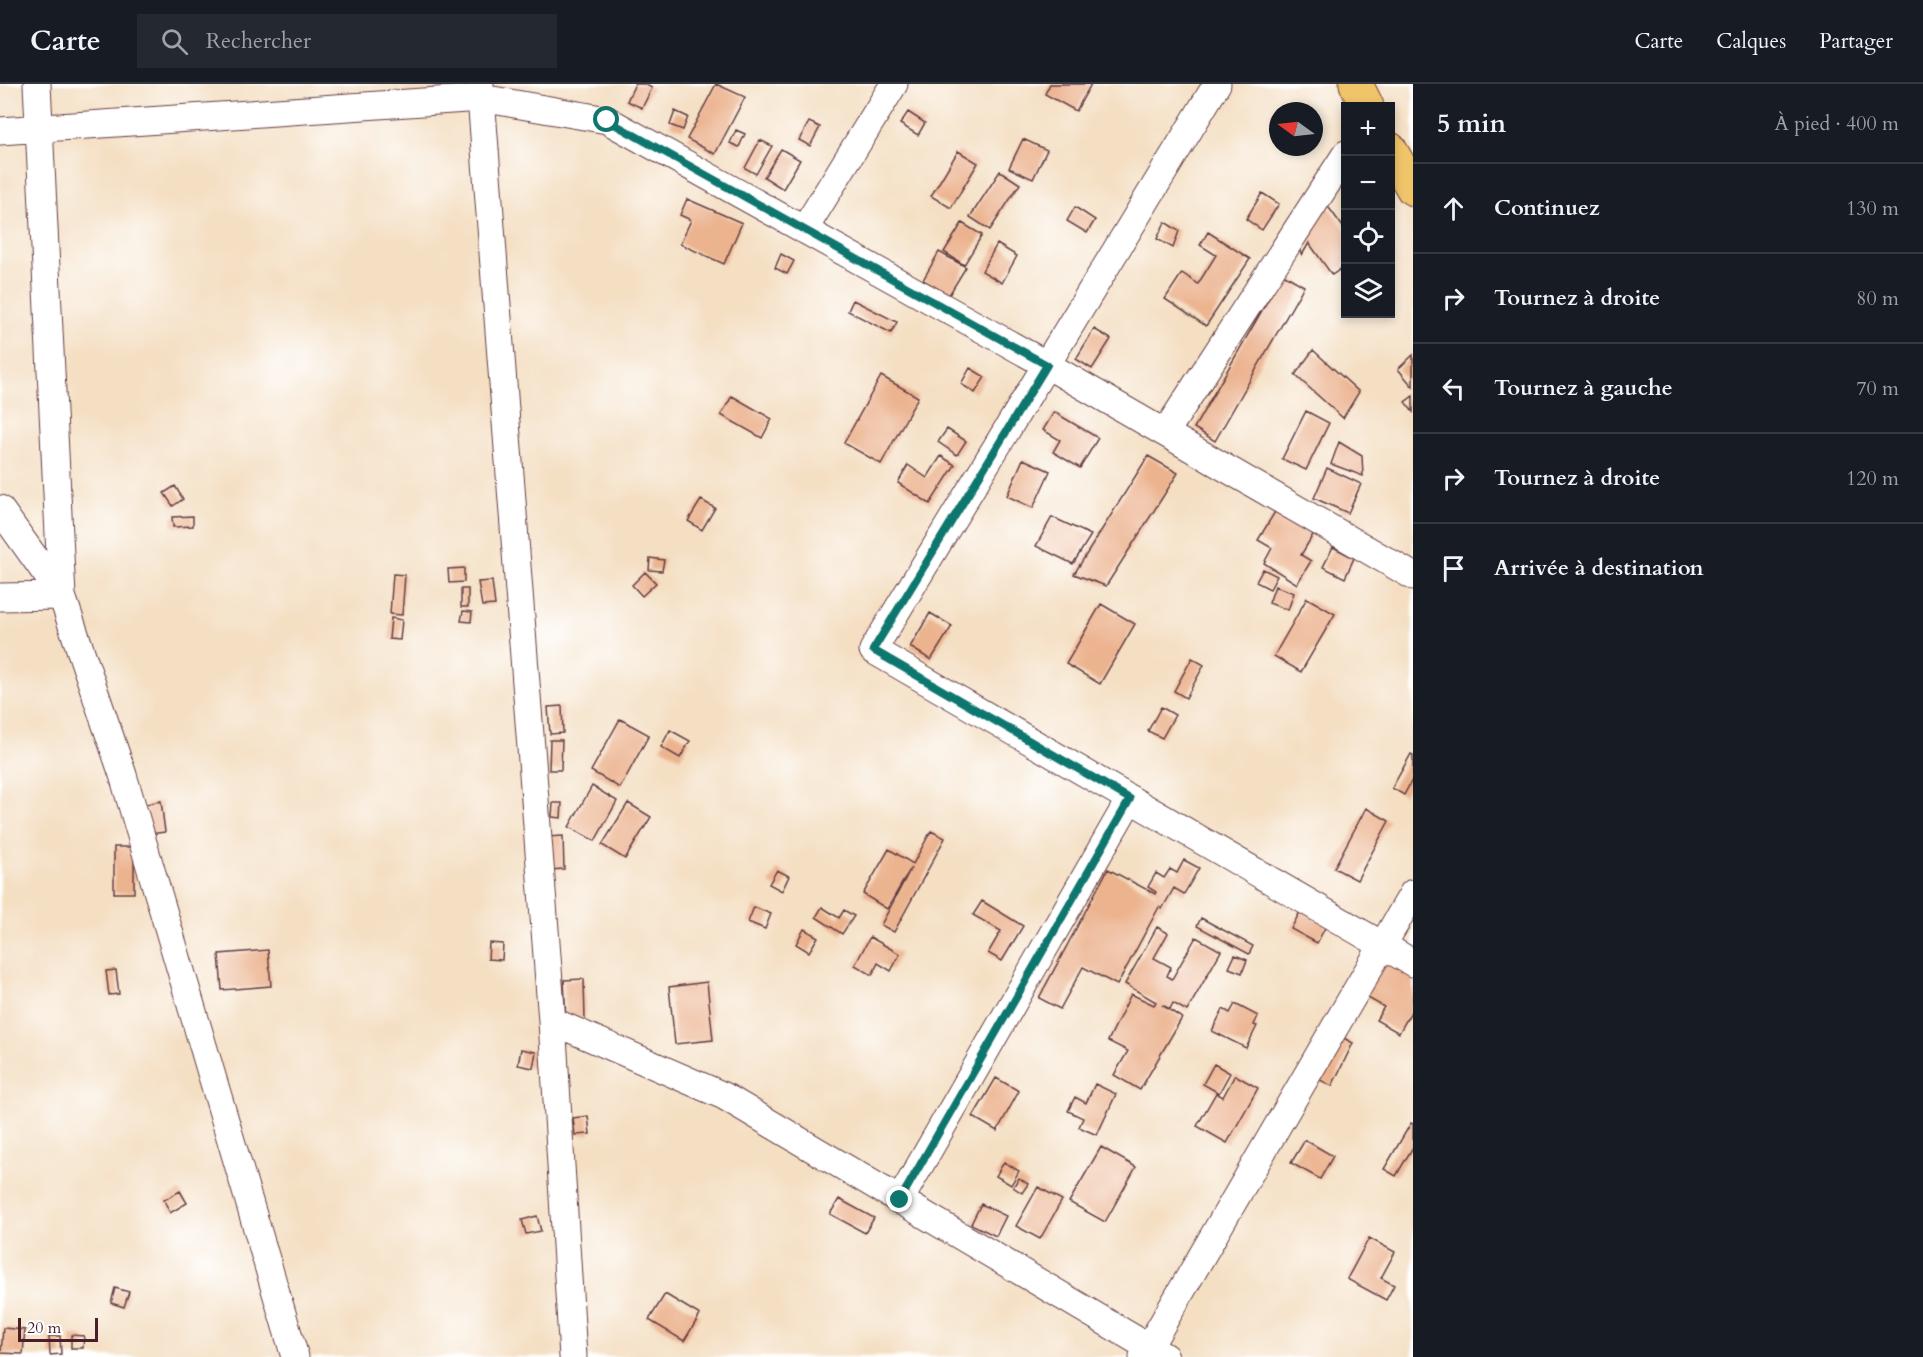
<!DOCTYPE html>
<html lang="fr">
<meta charset="utf-8">
<style>
body{margin:0;font-family:Cardo,serif;background:#242831;color:#f1f3f6}
.controls{position:absolute;right:18px;top:18px;display:grid;overflow:hidden;border-radius:0px;box-shadow:0 3px 9px #0003}
.controls button{width:54px;height:54px;display:grid;place-items:center;padding:0;border:0;border-bottom:2px solid #363941;background:#171b24;color:#f1f3f6;font:30px sans-serif}
.compass{position:absolute;left:1269px;top:18px;width:54px;height:54px;border-radius:50%;background:#171b24;box-shadow:0 3px 9px #0003;rotate:285deg}
.scale{position:absolute;left:18px;bottom:15px;width:80px;box-sizing:border-box;padding-left:6px;border:3px solid #4a1f2b;border-top:0;font-size:16px;line-height:21px;white-space:nowrap;color:#4a1f2b;-webkit-text-stroke:4px #fff;paint-order:stroke}
.stop{position:absolute;width:18px;height:18px;margin:-14px;border:4px solid #0f766e;border-radius:50%;background:#fff}
.stop.end{background:#0f766e;border-color:#fff;box-shadow:0 2px 6px #0008}
.list{margin:0;padding:0;list-style:none}
h2{display:flex;justify-content:space-between;align-items:center;height:78px;margin:0;padding:0 24px;font-size:26px}
h2 small{font-size:20px;font-weight:400;color:#9ea1a6}
.list li{display:grid;grid-template-columns:39px 1fr auto;gap:18px;align-items:center;box-sizing:border-box;height:90px;padding:0 24px;border-top:2px solid #363941}
.list b{display:block;font-size:22px;white-space:nowrap}
.list em{font-size:20px;font-style:normal;color:#9ea1a6}
.icon{flex:none;width:33px;height:33px;fill:none;stroke:currentColor;stroke-width:2;stroke-linecap:round;stroke-linejoin:round}
.map{position:relative;flex:none;width:1413px;height:1273px;overflow:hidden}
header{display:flex;align-items:center;gap:36px;box-sizing:border-box;height:84px;padding:0 30px;background:#171b24;border-bottom:2px solid #363941}
header strong{font-size:28px}
nav{display:flex;gap:33px;margin-inline-start:auto;font-size:21px}
.search{width:420px;height:54px;background:#242831;display:flex;align-items:center;gap:15px;box-sizing:border-box;padding:0 21px;border-radius:0px;color:#9ea1a6;font-size:22px}
main{display:flex}
aside{flex:1;background:#171b24}
.map>svg:first-child{display:block}
</style>
<header>
<strong>Carte</strong>
<div class="search"><svg class="icon" aria-label="search" viewBox="0 0 24 24"><circle cx="10" cy="10" r="6"/><path d="M15 15l6 6"/></svg>Rechercher</div>
<nav><a>Carte</a><a>Calques</a><a>Partager</a></nav>
</header>
<main>
<div class="map">
<svg width="1413" height="1273" viewBox="0 0 1413 1273">
<rect width="100%" height="100%" fill="#fff"/>
<filter id="ink" filterUnits="userSpaceOnUse"><feTurbulence type="fractalNoise" baseFrequency=".0167" numOctaves="2"/><feDisplacementMap in="SourceGraphic" scale="12" xChannelSelector="R" yChannelSelector="G"/><feConvolveMatrix kernelMatrix="1 2 1 2 8 2 1 2 1" color-interpolation-filters="sRGB"/></filter>
<filter id="wash" filterUnits="userSpaceOnUse"><feTurbulence type="fractalNoise" baseFrequency=".008" numOctaves="4" result="noise"/><feDisplacementMap in="SourceGraphic" scale="24" xChannelSelector="R" yChannelSelector="G"/><feGaussianBlur stdDeviation="1.35" result="paint"/><feColorMatrix in="noise" values="0 0 0 0 0 0 0 0 0 0 0 0 0 0 0 0 0 1.4 0 .05"/><feComposite in="paint" operator="in"/></filter>
<g filter="url(#wash)">
<rect width="100%" height="100%" fill="#f4dfc3"/>
<g id="blocks">
<!-- building -->
<path fill="#ecb38f" d="M635 0H644L652 4 642 24 627 17Z
M716 0 745 13 715 70 687 55Z
M1050 0H1091L1076 27 1045 10Z
M675 27 688 33 683 46 670 41Z
M908 28 925 39 918 51 900 40Z
M809 38 820 43 810 62 799 56Z
M736 46 745 50 739 63 730 59Z
M1023 55 1047 66 1033 95 1009 84Z
M760 56 772 62 756 90 745 84Z
M781 65 800 76 783 105 764 93Z
M958 67 978 79 951 124 931 112Z
M1000 87 1020 100 990 146 970 133Z
M1262 109 1279 120 1262 146 1246 135Z
M1321 113 1346 147V181L1332 191 1309 159 1302 171 1296 161Z
M687 115 742 139 724 180 680 160 691 136 680 131Z
M1075 123 1095 136 1087 149 1067 137Z
M1165 138 1179 147 1173 164 1157 155Z
M962 139 982 151 964 181 944 168Z
M1208 148 1250 175 1206 242 1165 215 1182 189 1198 200 1216 171 1200 161Z
M997 160 1017 172 1002 199 982 187Z
M939 168 966 183 949 211 923 196Z
M781 170 794 177 787 190 775 184Z
M1283 190 1304 202 1215 357 1194 344Z
M853 216 897 238 891 249 848 227Z
M1094 245 1111 255 1092 285 1076 275Z
M1313 266 1359 308 1343 334 1295 291Z
M1413 271V303L1398 285Z
M970 284 985 293 975 309 961 300Z
M881 292 918 313 881 380 844 359Z
M732 312 772 335 762 354 721 331Z
M1413 312V328L1405 318Z
M1306 327 1329 339 1306 386 1282 375Z
M1054 328 1098 354 1080 384 1053 368 1060 356 1043 346Z
M947 345 966 357 957 371 938 358Z
M1339 358 1362 372 1363 392 1331 380Z
M941 372 955 381 930 420 898 399 908 381 927 394Z
M1148 372 1178 389 1106 502 1074 490Z
M1023 375 1050 387 1033 424 1007 412Z
M1327 384 1361 400 1348 429 1314 414Z
M175 402 183 415 173 422 164 409Z
M701 416 715 424 702 446 688 437Z
M1276 426 1314 449 1301 471 1311 477 1297 500 1264 479 1272 464 1258 456Z
M193 432V442L173 443 172 433Z
M1052 433 1091 451 1073 480 1036 462Z
M1333 463 1354 474 1345 494 1323 483Z
M650 474 664 476 662 487 649 486Z
M464 484V498L449 499 448 485Z
M1263 485 1277 492 1270 505 1256 498Z
M645 488 656 499 642 512 632 501Z
M393 490 405 491 402 531 390 530Z
M492 497 495 521 482 522 478 498Z
M1275 502 1294 509 1288 526 1269 519Z
M461 505H468V523H461Z
M1307 514 1335 530 1301 588 1274 572Z
M1101 520 1135 540 1100 600 1066 580Z
M463 527 472 528 471 538 461 537Z
M930 529 952 542 931 576 910 563Z
M391 534 402 536 400 556 389 555Z
M1192 574 1204 581 1186 614 1174 607Z
M562 622 563 649 550 650 548 623Z
M1161 623 1175 631 1162 654 1148 647Z
M620 635 649 651 620 704 591 687Z
M670 646 690 657 680 674 661 663Z
M550 656H562L561 686H549Z
M1411 670 1413 671V694L1404 711 1392 704Z
M592 702 617 717 595 757 569 743Z
M161 717 165 748 149 750 146 720Z
M553 719H562L561 734 552 733Z
M628 719 651 733 625 775 602 761Z
M1366 724 1389 737 1357 796 1334 784Z
M931 747 945 754 894 848 881 841 911 784 887 825 863 810 889 765 913 780Z
M563 752 564 785 549 786 547 753Z
M114 763H134V809H114Z
M1184 776 1199 784 1184 810 1174 804 1162 825 1159 823 1117 901 1083 883 1060 925 1039 914 1108 785 1155 810 1156 808 1148 803 1156 789 1164 794 1170 785 1177 789Z
M777 786 789 792 782 807 769 800Z
M982 817 1023 842 1002 877 988 869 1001 847 973 831Z
M1303 822 1329 836 1317 859 1291 845Z
M754 823 771 830 765 845 748 838Z
M822 823 839 834 844 826 854 832 842 850 816 833Z
M1201 834 1253 862 1249 870 1197 842Z
M1157 843 1168 849 1154 874 1171 883 1167 892 1172 895 1196 853 1221 867 1187 927 1173 919 1170 925 1162 921 1182 934 1140 1006 1114 991 1128 967 1108 957 1131 910 1154 921 1156 918 1125 900Z
M804 845 818 853 809 868 796 860Z
M870 853 900 870 891 887 878 879 872 891 855 881Z
M489 859 503 860 502 876 488 875Z
M268 866 271 902 222 906 219 870Z
M1385 868 1413 885V924L1399 949 1376 936 1384 923 1361 910Z
M1235 871 1247 876 1242 889 1229 884Z
M116 886 119 910 109 911 106 887Z
M584 895 585 937H566L564 896Z
M707 898 713 956 675 960 669 903Z
M1235 920 1258 932 1254 941 1257 942 1246 964 1212 947 1223 925 1230 929Z
M1338 951 1353 959 1332 1002 1316 994Z
M521 965 536 968 533 984 518 981Z
M1214 980 1230 989 1219 1009 1203 1000Z
M1235 991 1258 1004 1227 1059 1197 1042 1216 1009 1223 1013Z
M996 994 1019 1007 997 1047 973 1033Z
M1095 1000 1116 1010 1097 1051 1079 1043 1083 1034 1068 1027 1075 1013 1086 1019Z
M588 1032 590 1050 575 1051 573 1034Z
M1411 1039 1413 1040V1063L1396 1092 1384 1085Z
M1305 1056 1333 1072 1320 1095 1291 1079Z
M1101 1063 1136 1083 1105 1138 1069 1118Z
M1004 1078 1019 1087 1011 1101 996 1092Z
M1019 1094 1028 1100 1022 1109 1013 1103Z
M1038 1103 1062 1116 1040 1155 1016 1142Z
M180 1107 187 1119 170 1129 164 1116Z
M839 1115 874 1134 865 1149 830 1130Z
M981 1120 1006 1132 996 1152 971 1140Z
M537 1132 541 1147 526 1150 522 1136Z
M1369 1154 1395 1168 1381 1194 1394 1201 1386 1216 1347 1195Z
M115 1204 129 1208 124 1223 111 1219Z
M665 1210 700 1231 684 1257 649 1236Z
M3 1244 25 1246 23 1270 1 1269Z
M71 1251 84 1252 83 1264H71Z
M49 1252H60L61 1270 50 1271Z"/>
</g>
</g>
<g filter="url(#ink)">
<use href="#blocks" fill-opacity="0" stroke="#643c42" stroke-width="1.5"/>
<g fill="none" stroke-linecap="round" stroke-linejoin="round">
<!-- minor casing -->
<g stroke="#643c42" stroke-width="29">
<path id="minor" d="M480 0 552 937 573 1273
M1217 0 873 566 1413 879
M0 47 481 14 607 36 1047 281 1413 492
M804 146 894 0
M1165 349 1346 70
M0 425 62 512 123 691 295 1273
M0 513 62 512 37 0
M552 937 724 1012 1165 1273
M900 1116 1130 715
M1143 1273 1413 809"/>
</g>
<!-- major casing -->
<g stroke="#643c42" stroke-width="35">
<path id="major" d="M1356 0 1367 22
M1390 65 1413 105"/>
</g>
<!-- minor -->
<use href="#minor" stroke="#fff" stroke-width="27"/>
<!-- major -->
<use href="#major" stroke="#f0c469" stroke-width="33"/>
</g>
</g>
<g fill="none" stroke-linecap="round" stroke-linejoin="round" filter="url(#ink)">
<!-- route -->
<path stroke="#0f766e" stroke-width="8" d="M607 36 1047 281 873 566 1130 715 900 1116"/>
</g>
</svg>
<div class="controls">
<button>+</button>
<button>−</button>
<button><svg class="icon" aria-label="locate" viewBox="0 0 24 24"><circle cx="12" cy="12" r="6"/><path d="M12 2v4M12 18v4M2 12h4M18 12h4"/></svg></button>
<button><svg class="icon" aria-label="layers" viewBox="0 0 24 24"><path d="M12 4l9 5-9 5-9-5zM3 14l9 5 9-5"/></svg></button>
</div>
<svg class="compass" viewBox="-18 -18 36 36"><path d="M0-13l5 13h-10z" fill="#e53935"/><path d="M0 13l5-13h-10z" fill="#9ea1a6"/></svg>
<div class="scale">20 m</div>
<div class="stop" style="left:607px;top:36px"></div>
<div class="stop end" style="left:900px;top:1116px"></div>
</div>
<aside>
<h2>5 min<small>À pied · 400 m</small></h2>
<ul class="list">
<li><svg class="icon" aria-label="ahead" viewBox="0 0 24 24"><path d="M12 20V5M6 11l6-6 6 6"/></svg><div><b>Continuez</b></div><em>130 m</em></li>
<li><svg class="icon" aria-label="right" viewBox="0 0 24 24"><path d="M7 20v-9h11M14 6l5 5-5 5"/></svg><div><b>Tournez à droite</b></div><em>80 m</em></li>
<li><svg class="icon" aria-label="left" viewBox="0 0 24 24"><path d="M17 20v-9H6M10 6l-5 5 5 5"/></svg><div><b>Tournez à gauche</b></div><em>70 m</em></li>
<li><svg class="icon" aria-label="right" viewBox="0 0 24 24"><path d="M7 20v-9h11M14 6l5 5-5 5"/></svg><div><b>Tournez à droite</b></div><em>120 m</em></li>
<li><svg class="icon" aria-label="arrive" viewBox="0 0 24 24"><path d="M6 21V4h12l-3 4 3 4H6"/></svg><div><b>Arrivée à destination</b></div></li>
</ul>
</aside>
</main>
